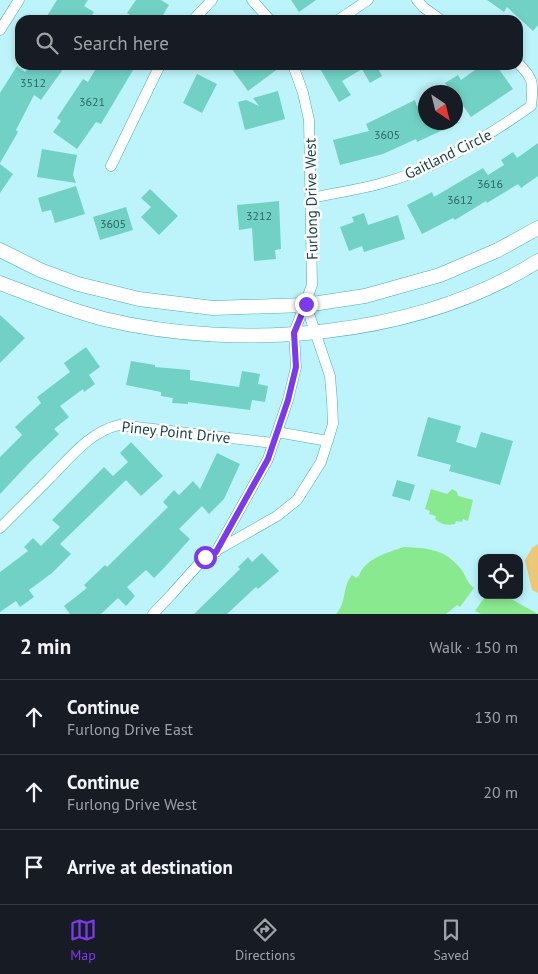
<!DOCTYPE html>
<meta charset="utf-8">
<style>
body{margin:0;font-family:"PT Sans",sans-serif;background:#242831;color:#f1f3f6}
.controls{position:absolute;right:15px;bottom:15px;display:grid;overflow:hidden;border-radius:10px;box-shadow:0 2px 8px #0003}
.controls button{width:45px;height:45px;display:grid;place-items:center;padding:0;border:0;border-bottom:1px solid #363941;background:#171b24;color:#f1f3f6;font:25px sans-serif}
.compass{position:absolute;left:418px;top:85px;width:45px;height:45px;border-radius:50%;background:#171b24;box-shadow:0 2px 8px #0003;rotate:145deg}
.stop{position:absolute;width:15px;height:15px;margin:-11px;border:4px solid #7c3aed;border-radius:50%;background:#fff}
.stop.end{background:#7c3aed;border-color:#fff;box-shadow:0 1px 5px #0008}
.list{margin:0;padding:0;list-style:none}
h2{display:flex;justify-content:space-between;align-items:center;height:65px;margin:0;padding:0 20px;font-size:21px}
h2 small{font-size:16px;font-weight:400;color:#9ea1a6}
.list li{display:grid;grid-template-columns:32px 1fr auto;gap:15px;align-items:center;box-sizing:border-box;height:75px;padding:0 20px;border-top:1px solid #363941}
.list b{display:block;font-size:19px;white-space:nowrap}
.list p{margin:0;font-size:16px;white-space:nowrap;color:#9ea1a6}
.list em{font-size:16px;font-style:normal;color:#9ea1a6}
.icon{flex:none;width:28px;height:28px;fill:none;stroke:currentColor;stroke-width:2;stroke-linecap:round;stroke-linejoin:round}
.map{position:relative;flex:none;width:538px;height:614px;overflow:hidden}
.search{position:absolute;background:#171b24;box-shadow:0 2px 8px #0003;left:15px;right:15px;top:15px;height:55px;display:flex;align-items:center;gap:12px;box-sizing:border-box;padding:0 18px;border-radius:15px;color:#9ea1a6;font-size:19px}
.sheet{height:290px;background:#171b24}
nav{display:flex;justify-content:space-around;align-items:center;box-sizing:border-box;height:70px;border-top:1px solid #363941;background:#171b24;font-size:14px;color:#9ea1a6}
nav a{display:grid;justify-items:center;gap:2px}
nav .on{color:#7c3aed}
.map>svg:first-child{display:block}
</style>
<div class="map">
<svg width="538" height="614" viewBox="0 0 538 614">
<rect width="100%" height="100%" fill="#bdf4fb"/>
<!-- green -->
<path fill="#edc775" d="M538 544V593L532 590 525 560 532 548Z"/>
<!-- water -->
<path fill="#89e98f" d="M431 489 447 494 452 489 457 492 458 496 473 500 468 521 463 519 462 522 456 521 455 524C447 526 440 524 435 519L436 516 429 514 430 511 425 509Z
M404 547C428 548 445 549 461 569 466 576 467 583 474 588L460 607 457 605 446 614H336C347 603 342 586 352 575L356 578 359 576C365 558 387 553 404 547Z
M486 595H504L538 614H481L475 611Z"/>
<!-- building -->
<path fill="#71d1c5" d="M57 0H88L84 6 94 12 89 20H54L47 16Z
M136 0H161L169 5 160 20H137L127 13Z
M291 0H316L299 12Z
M487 0H538V25L533 31 507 7 504 12Z
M31 65H66L41 100 34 95 16 130 18 132 0 163V93L17 66 25 72Z
M98 65H136L101 124 96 122 77 149 53 132 61 121 57 118 83 79 88 82Z
M229 65H283L248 91Z
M318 65H376L382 76 370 83 362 69 342 81 351 95 339 102Z
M482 65H496L513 89 471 117 459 100 456 103V92H451L445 83 458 75 461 80Z
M197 74 217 84 202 113 183 103Z
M278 91 285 119 245 130 238 102 246 100 259 106 253 98Z
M415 100 417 106 426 103V122H460L417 142 416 139 383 154 340 165 333 140 369 131 366 124Z
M538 143V176L521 188 518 184 487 203 486 201 455 220 453 218 422 234 407 205 432 192 434 197 483 168 488 175 504 165 501 160 513 152 517 158Z
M42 149 77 155 73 175 76 183 37 177Z
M0 164 13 174 0 193Z
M76 186 85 214 55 223 51 210 42 212 38 198Z
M150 189 178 216 159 235 141 217 151 207 141 198Z
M279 201 281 249 275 250 276 259 254 261 252 228 239 230 237 205Z
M126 207 133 230 100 240 93 217Z
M364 213 368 225 398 215 405 239 364 252 362 246 349 251 340 227 354 222 352 217Z
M0 315 25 338 0 363Z
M86 347 100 367 89 375 95 384 84 392 83 389 60 406 69 417 54 429 59 434 30 462 0 494V457L22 435 15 427 41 403 37 397 70 372 64 363Z
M131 361 155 365V367L190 370V380L239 387 242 371 260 374 258 384 268 386 265 402 252 400 250 410 188 402V404L172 403 173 398 161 396V392L126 385Z
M428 417 461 426 456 442 476 448 481 432 513 441 500 485 449 471 451 465 417 456Z
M131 442 163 476 141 496 126 480 60 544 71 554 52 573 29 590 34 597 20 607 16 601 0 612V572L28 551 24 547 33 538 41 546 60 527 52 520 104 467 113 476 128 462 120 453Z
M217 453 240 464 224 499 209 514 202 506 179 529 190 539 164 568 154 578 146 570 127 587 135 596 126 606 118 598 101 614H70L64 606 87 588 84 585 105 565 107 567 168 507 163 502 174 490 179 495 193 481 200 489Z
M397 480 415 485 410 501 392 496Z
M262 553 279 571 258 589 256 587 227 614H194L240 569 238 567 248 557 252 562Z"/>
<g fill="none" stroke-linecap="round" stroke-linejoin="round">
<!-- street casing -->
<g stroke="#49adb8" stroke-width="11">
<path id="street" d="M252 0 270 20
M417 0 423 7 441 20
M193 20 212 0
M338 20 368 0
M0 30 19 0
M111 166 160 65
M311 198C334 193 357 190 379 184 434 170 485 138 531 106 533 84 535 80 518 63
M277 432 328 441
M0 528C16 512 33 495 49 479 70 458 89 432 119 425L273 443
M216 552 268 459 288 400 296 367 294 333 312 285 309 120 303 93 293 65
M153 614 171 595 205 557 277 516 297 500 321 462 333 424 332 401 330 376 306 305"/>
</g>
<!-- secondary casing -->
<g stroke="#49adb8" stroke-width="15">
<path id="secondary" d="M0 250 40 270 78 284 139 299 213 308 306 305 365 296 440 275 498 250 538 228
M0 283C34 296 68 310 104 319 241 352 418 337 538 261"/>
</g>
<!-- street -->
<use href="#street" stroke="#fff" stroke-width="10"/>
<!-- secondary -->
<use href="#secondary" stroke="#fff" stroke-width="14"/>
</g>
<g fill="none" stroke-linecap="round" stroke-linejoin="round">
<!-- route -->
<path stroke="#7c3aed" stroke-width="6" d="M205 557 216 552 268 459 288 400 296 367 294 333 306 304"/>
</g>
<g text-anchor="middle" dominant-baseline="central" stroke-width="5" stroke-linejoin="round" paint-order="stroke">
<!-- number labels -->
<g font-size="12" fill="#2f6666">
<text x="33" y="82">3512</text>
<text x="92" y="101">3621</text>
<text x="387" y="134">3605</text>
<text x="490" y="183">3616</text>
<text x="460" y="199">3612</text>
<text x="259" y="215">3212</text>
<text x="113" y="223">3605</text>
</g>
<!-- street labels -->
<g font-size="15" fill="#194347" stroke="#fff">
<text transform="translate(448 154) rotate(-26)">Gaitland Circle</text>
<text transform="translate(311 199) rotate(-91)">Furlong Drive West</text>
<text transform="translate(176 432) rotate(6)">Piney Point Drive</text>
</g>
</g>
</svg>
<div class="controls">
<button><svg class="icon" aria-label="locate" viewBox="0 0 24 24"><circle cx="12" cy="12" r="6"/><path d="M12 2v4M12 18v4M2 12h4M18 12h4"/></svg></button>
</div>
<svg class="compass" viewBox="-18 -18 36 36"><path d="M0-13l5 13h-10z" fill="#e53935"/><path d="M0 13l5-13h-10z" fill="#9ea1a6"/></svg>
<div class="stop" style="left:205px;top:557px"></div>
<div class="stop end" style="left:306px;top:304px"></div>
<div class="search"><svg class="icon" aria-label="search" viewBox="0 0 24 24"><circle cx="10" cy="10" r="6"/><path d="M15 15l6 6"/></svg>Search here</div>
</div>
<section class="sheet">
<h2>2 min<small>Walk · 150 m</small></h2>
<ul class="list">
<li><svg class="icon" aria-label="ahead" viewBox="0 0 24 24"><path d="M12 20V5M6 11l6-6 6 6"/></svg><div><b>Continue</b><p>Furlong Drive East</p></div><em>130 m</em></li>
<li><svg class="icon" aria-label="ahead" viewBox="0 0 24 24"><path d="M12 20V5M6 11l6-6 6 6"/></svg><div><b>Continue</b><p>Furlong Drive West</p></div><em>20 m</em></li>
<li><svg class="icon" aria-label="arrive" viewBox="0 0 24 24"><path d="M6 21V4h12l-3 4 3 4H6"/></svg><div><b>Arrive at destination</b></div></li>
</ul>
</section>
<nav>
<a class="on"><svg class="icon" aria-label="map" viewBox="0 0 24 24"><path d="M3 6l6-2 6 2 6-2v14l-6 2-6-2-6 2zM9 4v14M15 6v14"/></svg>Map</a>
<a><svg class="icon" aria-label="directions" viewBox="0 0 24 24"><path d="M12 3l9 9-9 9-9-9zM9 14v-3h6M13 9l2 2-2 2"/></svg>Directions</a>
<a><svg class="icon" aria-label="saved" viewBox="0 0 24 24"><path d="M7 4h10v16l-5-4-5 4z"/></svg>Saved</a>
</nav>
